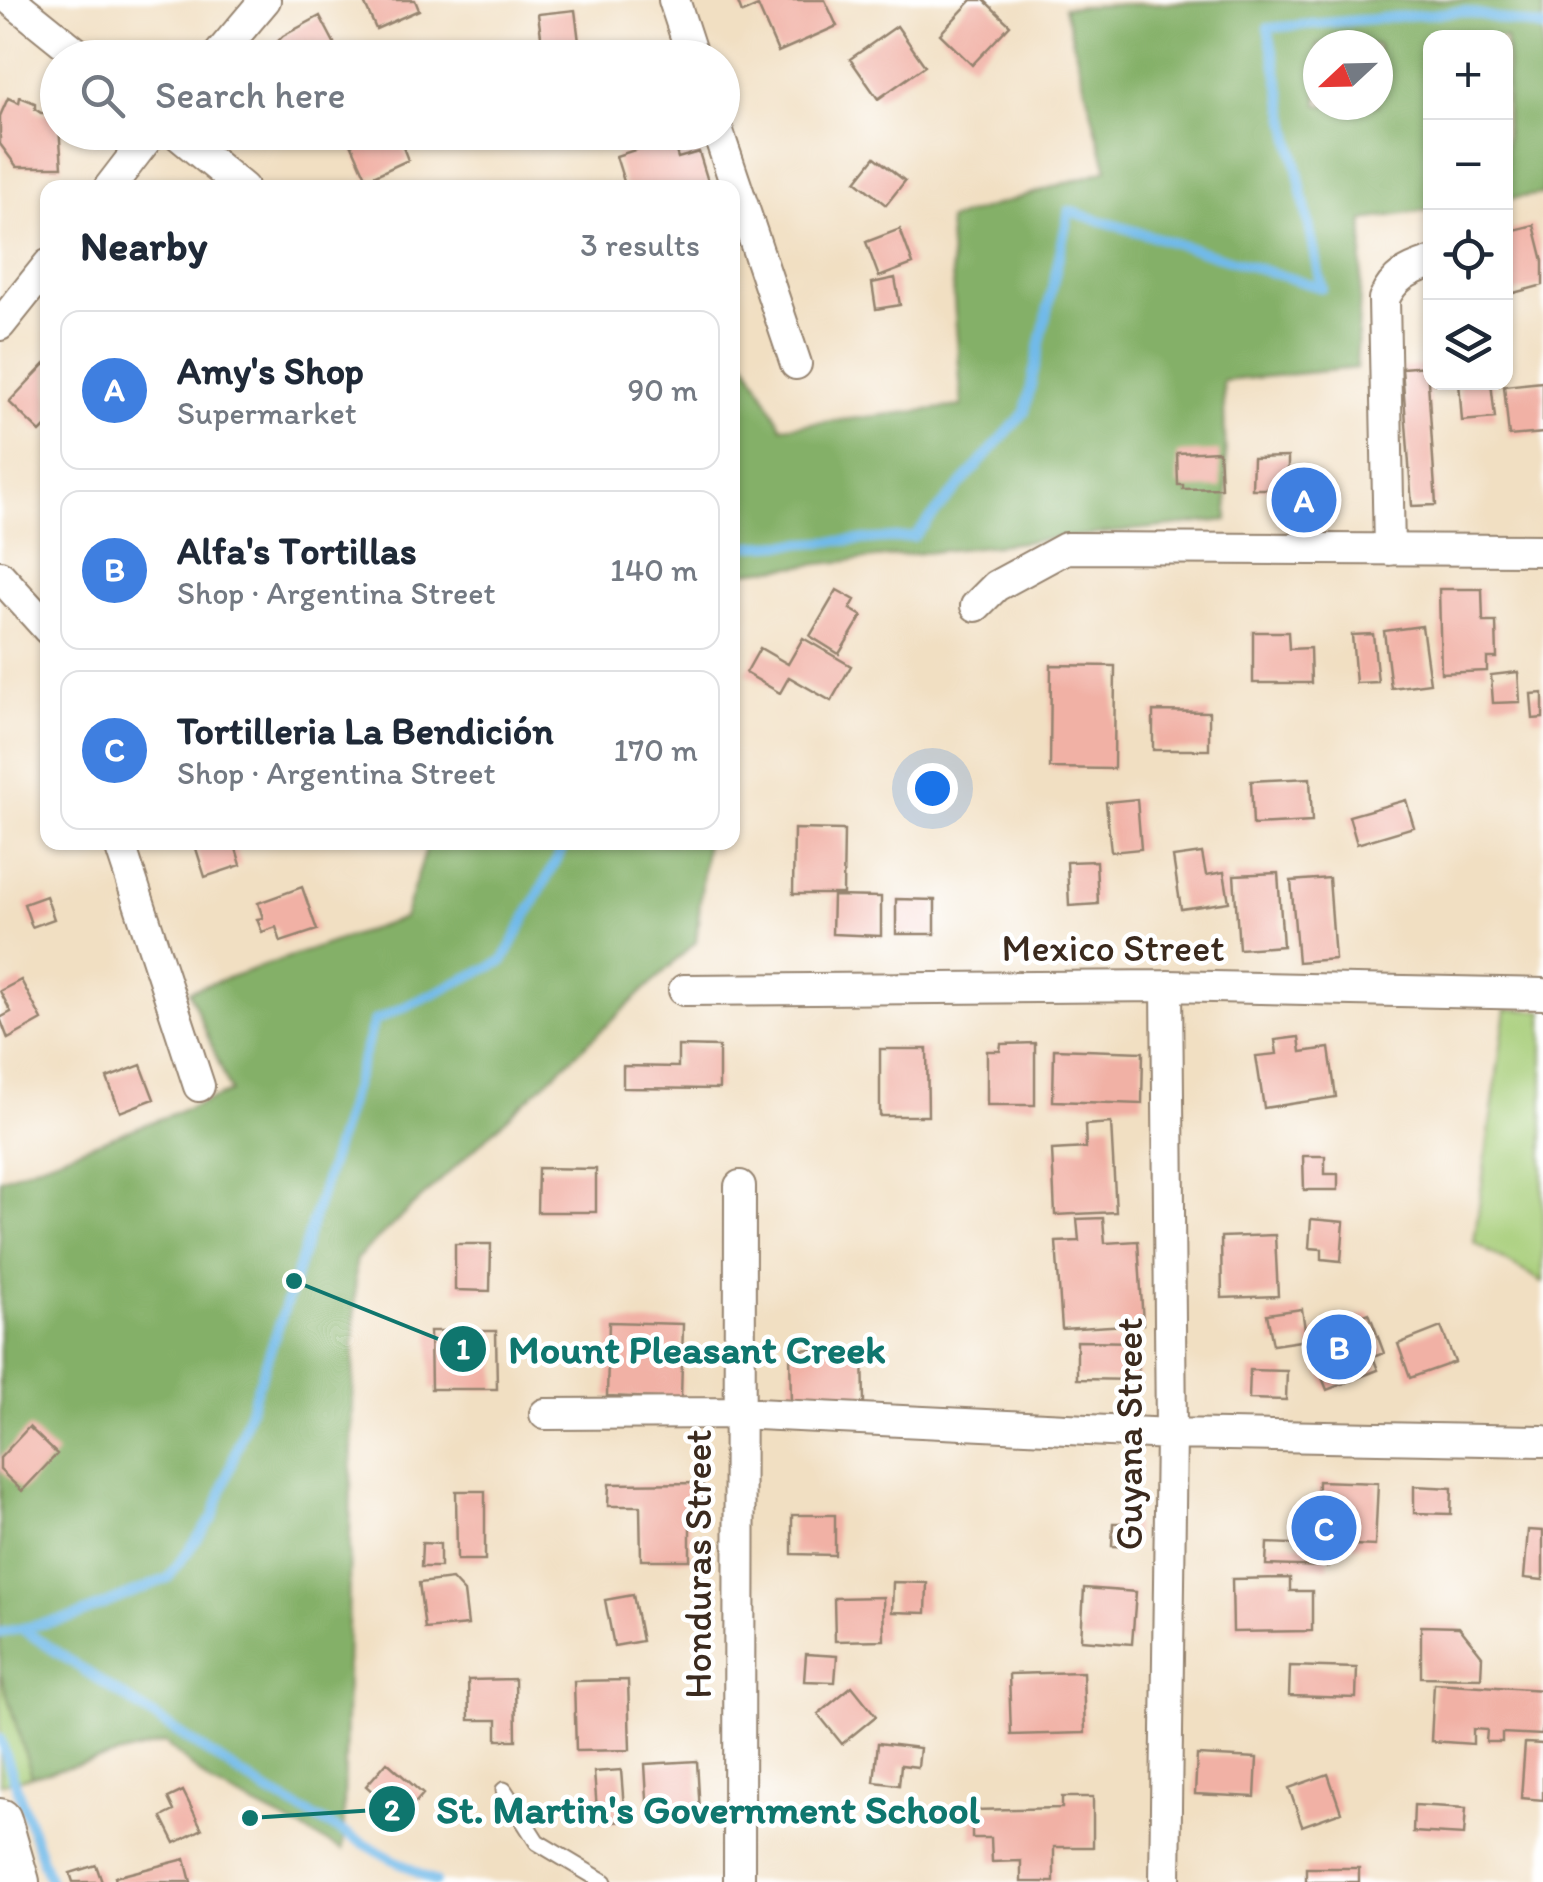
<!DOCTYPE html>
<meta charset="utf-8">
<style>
body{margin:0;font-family:Itim,sans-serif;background:#f6f6f7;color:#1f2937}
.controls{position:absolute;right:30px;top:30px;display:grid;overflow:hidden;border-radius:20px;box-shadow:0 2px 8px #0004}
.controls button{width:90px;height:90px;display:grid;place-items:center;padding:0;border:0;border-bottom:2px solid #e0e1e3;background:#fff;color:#1f2937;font:50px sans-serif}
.compass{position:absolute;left:1303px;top:30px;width:90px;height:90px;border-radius:50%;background:#fff;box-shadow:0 2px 8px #0004;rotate:248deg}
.you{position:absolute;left:932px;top:788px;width:35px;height:35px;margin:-25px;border:8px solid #fff;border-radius:50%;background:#1a73e8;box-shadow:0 0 0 15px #1a73e833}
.badge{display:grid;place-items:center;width:65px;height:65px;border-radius:50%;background:#d1495b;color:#fff;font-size:32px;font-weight:700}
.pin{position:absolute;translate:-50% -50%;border:5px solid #fff;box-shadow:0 2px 10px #0006}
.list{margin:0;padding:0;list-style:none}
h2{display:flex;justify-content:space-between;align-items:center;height:130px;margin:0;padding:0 40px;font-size:42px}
h2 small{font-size:32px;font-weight:400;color:#747a83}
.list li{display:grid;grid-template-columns:65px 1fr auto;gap:30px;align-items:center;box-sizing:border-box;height:160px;margin:0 20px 20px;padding:0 20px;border:2px solid #e0e1e3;border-radius:20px}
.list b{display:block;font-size:38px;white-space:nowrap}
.list p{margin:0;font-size:32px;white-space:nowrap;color:#747a83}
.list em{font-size:32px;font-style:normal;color:#747a83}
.icon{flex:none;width:55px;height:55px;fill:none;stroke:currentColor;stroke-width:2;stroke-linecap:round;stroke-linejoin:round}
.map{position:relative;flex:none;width:1543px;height:1882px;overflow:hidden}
.search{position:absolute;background:#fff;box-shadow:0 2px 8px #0004;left:40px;top:40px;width:700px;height:110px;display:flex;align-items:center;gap:25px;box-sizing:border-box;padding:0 35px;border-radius:55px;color:#747a83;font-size:38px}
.panel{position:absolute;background:#fff;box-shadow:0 2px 8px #0004;left:40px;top:180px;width:700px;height:670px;border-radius:20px}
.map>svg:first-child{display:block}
</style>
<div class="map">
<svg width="1543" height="1882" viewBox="0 0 1543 1882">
<rect width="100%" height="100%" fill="#fff"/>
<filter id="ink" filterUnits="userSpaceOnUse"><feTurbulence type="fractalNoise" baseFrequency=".01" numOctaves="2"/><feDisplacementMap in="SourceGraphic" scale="20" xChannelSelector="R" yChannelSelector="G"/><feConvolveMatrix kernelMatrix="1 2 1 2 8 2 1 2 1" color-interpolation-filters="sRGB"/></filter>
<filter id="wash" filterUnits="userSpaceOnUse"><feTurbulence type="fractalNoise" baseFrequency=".0048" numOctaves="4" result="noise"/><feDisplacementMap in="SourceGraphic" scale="40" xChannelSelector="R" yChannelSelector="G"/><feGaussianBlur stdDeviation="2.25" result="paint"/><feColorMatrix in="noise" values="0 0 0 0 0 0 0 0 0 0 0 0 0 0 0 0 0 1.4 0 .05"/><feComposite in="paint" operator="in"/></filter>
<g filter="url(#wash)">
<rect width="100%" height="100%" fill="#f1dfc2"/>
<!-- green -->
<path fill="#a5cc76" stroke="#707b4a" stroke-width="2.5" d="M1506 1009 1543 1011V1282L1474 1243Z
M0 1672 32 1776 0 1784Z"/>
<!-- forest -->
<path fill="#84b067" stroke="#606d42" stroke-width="2.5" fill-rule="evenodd" d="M1237 0H1543V194L1506 199V38H1430V210L1364 220 1356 368 1223 381 1228 520 734 573 733 586V367L746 361 782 427 962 406 948 220 1107 170 1064 7ZM1318 45H1378V105H1318Z
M428 843H706L696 942 356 1259 343 1850 213 1785 165 1743 32 1776 0 1672V1179L231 1092 189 991 404 918Z"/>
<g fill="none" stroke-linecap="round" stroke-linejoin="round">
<!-- stream -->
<path stroke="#71bae9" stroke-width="10" d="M732 547 914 537 1025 412 1069 211 1322 288 1268 28 1463 11 1543 28
M22 1629 266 1791 435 1882
M0 1633 74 1617 168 1578 213 1517 294 1281 374 1021 503 961 566 842
M0 1739 50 1882"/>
</g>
<g id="blocks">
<!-- building -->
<path fill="#f1b1a5" d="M363 0H415L419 10 376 29Z
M737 0H825L837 26 778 52 758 6 742 13Z
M972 0H984L1010 25 972 65 940 34Z
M575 10 580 50 609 47 611 58H544L538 14Z
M320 16 342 58H262L283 36Z
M897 26 925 66 878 99 850 59Z
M20 97 35 103V109L41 113H58L62 167H17L0 144V116L8 98 19 103Z
M346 132H397L408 160 367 179Z
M672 138 678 158 699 152 710 188H626L616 156Z
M875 157 905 181 886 205 856 181Z
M1534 225 1543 261V285L1510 294 1506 277V232Z
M900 229 913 264 879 277 866 242Z
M895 278 900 305 876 309 872 283Z
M45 364 48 367V424L40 432 9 402Z
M1427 366 1436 505 1412 506 1402 368Z
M1459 382H1491L1495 418 1462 421Z
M1543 382V433L1509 436 1504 386Z
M1219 451 1221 488 1183 489V485H1178L1177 453Z
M1288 457V489H1252L1253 458Z
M1439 589H1482L1483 622H1496L1497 658H1487V671L1441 673Z
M837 590 855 600 850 609 862 616 839 654 810 636Z
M1422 626 1430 683 1391 688 1384 631Z
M1253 632H1288L1289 649 1310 648 1311 683H1253Z
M1373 634 1378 682 1356 683 1352 635Z
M803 638 851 666 831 701 789 677 780 693 746 673 760 648 788 664Z
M1051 665 1115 666 1114 769 1050 768Z
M1518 672 1520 702 1493 703 1491 675Z
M1543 693V718L1533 719 1531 694Z
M1153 711 1209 712V750H1153Z
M1310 778 1312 822 1253 825 1251 781Z
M1137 799 1141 849 1111 852 1106 802Z
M1406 800 1414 827 1357 844 1349 816Z
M794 829 844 830 843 894H793Z
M194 842H234L241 865 205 877Z
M1202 853 1206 875 1224 872 1229 902 1181 909 1173 857Z
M1096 861 1098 904 1069 906 1067 862Z
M1278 873 1283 946 1239 949 1234 875Z
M1329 878 1335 959 1298 962 1291 881Z
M302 887 317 930 281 942 276 927 262 932 257 919 263 918 258 903Z
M46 896 54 919 32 927 24 904Z
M833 896 881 897V936L832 934Z
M896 899 935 900V934H896Z
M21 980 42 1020 8 1039 0 1018 11 1012 0 991Z
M1299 1037 1301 1052 1329 1048 1336 1097 1264 1108 1256 1056 1277 1054 1275 1040Z
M1035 1043V1105H987V1051H1000L1001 1044Z
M678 1046 719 1047V1089L623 1088V1066L678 1067Z
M880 1049H927L928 1116H880Z
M1054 1049 1143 1052 1142 1104 1053 1101Z
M141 1065 154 1099 120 1112 107 1078Z
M1111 1123 1116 1212 1055 1215 1052 1150 1086 1148 1085 1125Z
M1303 1156H1325V1174H1338V1190H1304Z
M538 1168 596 1169V1212H537Z
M1103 1218 1105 1243 1138 1241 1143 1324 1062 1329 1056 1242 1079 1241 1077 1219Z
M1311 1219 1344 1222 1341 1261 1322 1259V1249L1309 1248Z
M1275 1235 1278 1296 1222 1298 1221 1237Z
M455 1244H491L490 1291 455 1290Z
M1302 1309 1306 1336 1369 1313 1384 1353 1373 1357 1378 1370 1327 1390 1307 1340 1273 1345 1267 1314Z
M609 1322 683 1324 681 1399 607 1396Z
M1441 1327 1455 1362 1410 1378 1398 1344Z
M430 1331H496L497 1389H431Z
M1077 1341 1138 1342V1380L1077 1379Z
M863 1348 864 1403 791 1405 790 1350Z
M1250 1370 1287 1371 1286 1400 1249 1399Z
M29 1427 57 1454 22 1491 0 1470V1458Z
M1318 1481 1378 1483 1375 1546 1329 1544 1328 1567 1266 1565 1267 1543 1316 1545Z
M703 1483V1506H690V1560H641L640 1506H608L609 1484Z
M1414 1486 1452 1488 1451 1514 1414 1513Z
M456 1491H485V1560H457Z
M792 1515H835V1555L792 1554Z
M1113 1523H1135V1547L1112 1546Z
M1528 1530 1543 1531V1580L1524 1578Z
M422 1543 440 1544V1567H421Z
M1290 1578V1591H1312V1631L1233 1632 1232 1579Z
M452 1579 464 1592 468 1625 425 1629 419 1583Z
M893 1582 927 1583 926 1613 892 1612Z
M1084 1588 1136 1592 1132 1644 1081 1640Z
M633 1595 642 1641 614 1646 605 1600Z
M883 1597 884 1640 835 1641 834 1598Z
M1421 1626 1459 1627 1482 1656 1481 1678 1421 1677Z
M806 1654 837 1656 835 1682 804 1681Z
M1290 1666 1357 1668 1356 1698 1289 1696Z
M1083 1672 1085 1733 1011 1735 1009 1674Z
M515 1679 516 1740H497V1720H469L468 1680Z
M628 1680 630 1750 576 1751 574 1681Z
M1434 1683 1543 1690 1542 1735 1502 1733V1742H1486L1487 1730 1473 1729V1744L1431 1741Z
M852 1686 876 1716 842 1744 818 1714Z
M878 1743 920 1748 918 1767 901 1765 899 1785 874 1782Z
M1525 1743 1543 1744V1800L1521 1798Z
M1197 1755 1257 1758 1255 1797 1195 1794Z
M697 1761 700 1813 648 1816 645 1764Z
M387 1762 423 1794 402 1818 366 1786Z
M621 1770 625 1821 598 1823 594 1772Z
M1328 1774 1341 1812 1302 1826 1289 1788Z
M183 1791 202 1829 175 1843 162 1817 174 1811 168 1798Z
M1062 1797H1093V1847H1054V1882H1021V1861L992 1862 991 1838H972V1810L1062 1808Z
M1414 1805 1466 1808 1464 1835 1413 1832Z
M185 1859 191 1882H116L115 1877Z
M96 1865 102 1882H73L70 1873Z
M1306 1868H1359V1882H1306Z"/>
</g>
</g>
<g filter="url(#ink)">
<use href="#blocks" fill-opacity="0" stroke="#968470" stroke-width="2.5"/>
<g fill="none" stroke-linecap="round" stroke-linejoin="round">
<!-- lane casing -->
<g stroke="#968470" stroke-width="19">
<path id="lane" d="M504 1790 537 1842 604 1882"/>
</g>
<!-- street casing -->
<g stroke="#968470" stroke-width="34">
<path id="street" d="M11 0 83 58
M674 0 693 58
M216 58 265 0
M175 132 243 188
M718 132 796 364
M109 188 152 132
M0 325 48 265
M1389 550 1384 299C1394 277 1408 270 1430 263
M0 576 48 629
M976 606 996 586 1066 548 1543 550
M119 842 199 1086
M684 990 1167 986 1543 994
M545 1414 737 1413 1171 1434 1543 1441
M739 1882 740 1186
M1165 1882 1171 1434 1167 986"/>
</g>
<!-- secondary casing -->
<g stroke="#968470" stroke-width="46">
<path id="secondary" d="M0 1820 18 1882"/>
</g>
<!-- lane -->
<use href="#lane" stroke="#fff" stroke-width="15"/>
<!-- street -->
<use href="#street" stroke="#fff" stroke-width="30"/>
<!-- secondary -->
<use href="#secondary" stroke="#fff" stroke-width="42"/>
</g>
</g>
<g text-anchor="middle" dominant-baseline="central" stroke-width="9" stroke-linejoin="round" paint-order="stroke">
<!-- street labels -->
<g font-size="38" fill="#3b2a1e" stroke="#fff">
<text x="1113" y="948">Mexico Street</text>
<text transform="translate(1129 1434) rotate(-90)">Guyana Street</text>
<text transform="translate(698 1564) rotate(-90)">Honduras Street</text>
</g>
</g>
<!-- callouts -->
<path fill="none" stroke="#0f766e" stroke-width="4" d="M294 1281L463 1349M250 1818L392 1809"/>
<g fill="#0f766e" stroke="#fff" stroke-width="4">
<circle cx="294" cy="1281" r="10"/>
<circle cx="250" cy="1818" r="10"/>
<circle cx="463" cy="1349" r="25"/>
<circle cx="392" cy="1809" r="25"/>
</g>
<g font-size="30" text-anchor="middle" font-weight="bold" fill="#fff">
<text x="463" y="1359">1</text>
<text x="392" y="1820">2</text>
</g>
<g font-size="40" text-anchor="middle" font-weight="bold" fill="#0f766e" stroke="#fff" stroke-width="9" stroke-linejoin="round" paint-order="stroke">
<text x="697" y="1363">Mount Pleasant Creek</text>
<text x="708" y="1823">St. Martin's Government School</text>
</g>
</svg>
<div class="controls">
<button>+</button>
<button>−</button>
<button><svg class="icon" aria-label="locate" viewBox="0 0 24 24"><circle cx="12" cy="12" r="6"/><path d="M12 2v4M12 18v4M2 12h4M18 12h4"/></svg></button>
<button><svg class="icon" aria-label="layers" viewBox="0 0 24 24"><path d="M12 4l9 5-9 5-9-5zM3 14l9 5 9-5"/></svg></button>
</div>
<svg class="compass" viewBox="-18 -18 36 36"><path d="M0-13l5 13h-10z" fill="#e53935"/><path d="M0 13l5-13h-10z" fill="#747a83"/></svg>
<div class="you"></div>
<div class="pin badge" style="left:1304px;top:500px;background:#3f7fe0">A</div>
<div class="pin badge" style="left:1339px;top:1347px;background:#3f7fe0">B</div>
<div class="pin badge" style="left:1324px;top:1528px;background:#3f7fe0">C</div>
<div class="search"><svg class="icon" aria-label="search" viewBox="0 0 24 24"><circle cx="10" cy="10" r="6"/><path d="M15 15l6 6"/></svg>Search here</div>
<section class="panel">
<h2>Nearby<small>3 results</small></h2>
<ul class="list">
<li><span class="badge" style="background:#3f7fe0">A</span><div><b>Amy's Shop</b><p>Supermarket</p></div><em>90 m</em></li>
<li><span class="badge" style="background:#3f7fe0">B</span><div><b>Alfa's Tortillas</b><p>Shop · Argentina Street</p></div><em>140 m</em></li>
<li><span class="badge" style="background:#3f7fe0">C</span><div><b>Tortilleria La Bendición</b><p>Shop · Argentina Street</p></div><em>170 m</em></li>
</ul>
</section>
</div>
